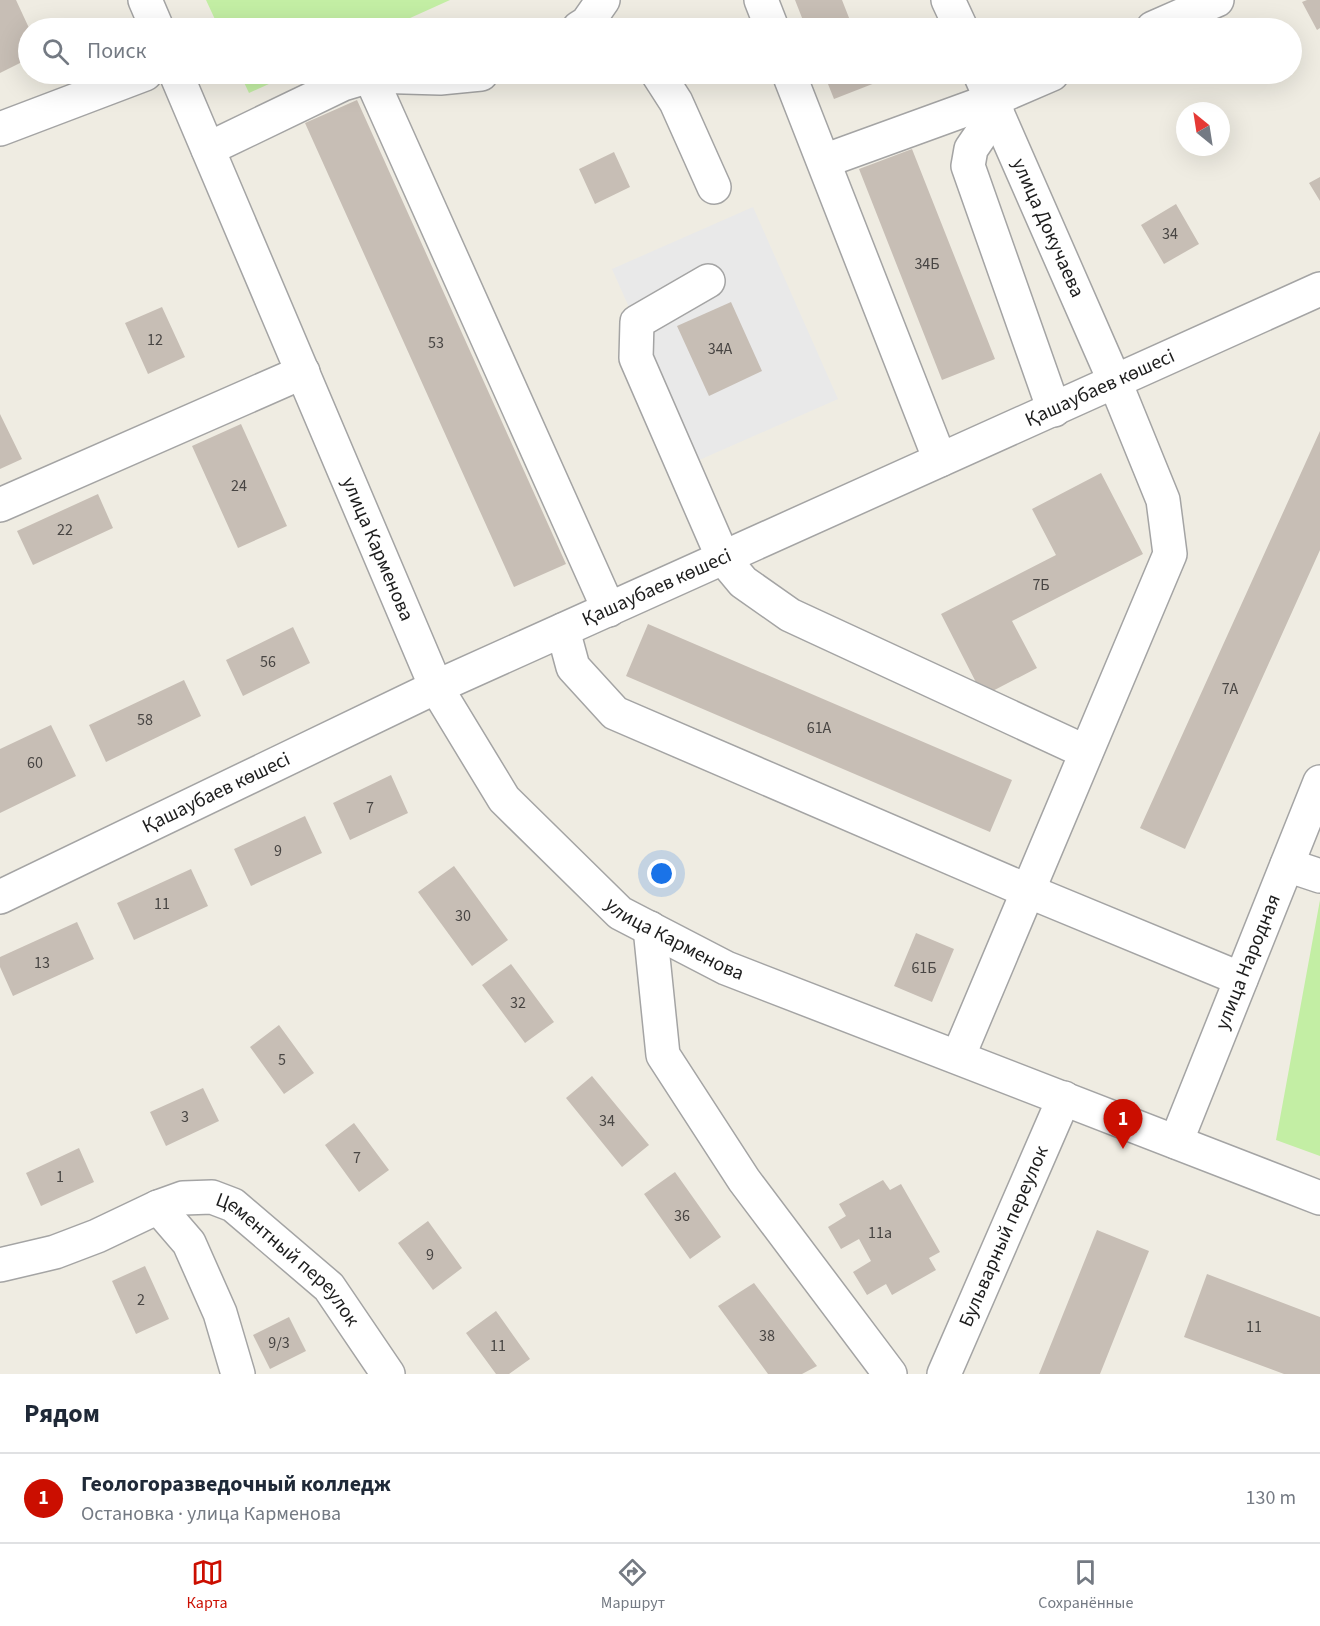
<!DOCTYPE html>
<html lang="ru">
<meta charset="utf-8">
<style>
body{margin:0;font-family:"Source Sans 3",sans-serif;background:#f2f2f3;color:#1f2937}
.compass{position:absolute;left:1176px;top:102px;width:54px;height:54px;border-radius:50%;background:#fff;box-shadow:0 6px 24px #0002;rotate:330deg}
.you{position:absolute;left:662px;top:874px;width:21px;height:21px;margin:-15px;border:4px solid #fff;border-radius:50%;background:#1a73e8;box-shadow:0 0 0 9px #1a73e833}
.badge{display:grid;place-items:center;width:39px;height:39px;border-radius:50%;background:#cb0e00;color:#fff;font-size:20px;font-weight:700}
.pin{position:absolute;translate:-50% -50px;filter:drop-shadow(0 2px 3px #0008)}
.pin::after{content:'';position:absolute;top:32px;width:21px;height:18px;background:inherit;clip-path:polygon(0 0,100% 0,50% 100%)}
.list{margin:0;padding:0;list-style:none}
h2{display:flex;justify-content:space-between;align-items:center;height:78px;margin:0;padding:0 24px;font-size:26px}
h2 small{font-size:20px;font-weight:400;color:#747a83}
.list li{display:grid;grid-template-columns:39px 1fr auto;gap:18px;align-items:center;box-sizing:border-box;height:90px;padding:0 24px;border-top:2px solid #e0e1e3}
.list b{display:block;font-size:22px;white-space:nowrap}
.list p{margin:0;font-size:20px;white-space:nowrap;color:#747a83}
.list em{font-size:20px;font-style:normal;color:#747a83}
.icon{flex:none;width:33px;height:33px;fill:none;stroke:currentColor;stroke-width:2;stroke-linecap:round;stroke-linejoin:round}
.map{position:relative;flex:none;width:1320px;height:1374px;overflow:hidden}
.search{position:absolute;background:#fff;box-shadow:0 6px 24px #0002;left:18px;right:18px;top:18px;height:66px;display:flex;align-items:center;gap:15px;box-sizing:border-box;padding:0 21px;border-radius:33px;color:#747a83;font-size:22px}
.sheet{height:168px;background:#fff}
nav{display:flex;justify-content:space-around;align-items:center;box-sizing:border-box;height:84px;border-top:2px solid #e0e1e3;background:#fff;font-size:16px;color:#747a83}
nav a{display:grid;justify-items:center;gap:3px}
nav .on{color:#cb0e00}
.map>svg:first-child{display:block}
</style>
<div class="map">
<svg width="1320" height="1374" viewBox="0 0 1320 1374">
<rect width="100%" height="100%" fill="#efece2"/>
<!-- grass -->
<path fill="#c3eea4" d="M206 0H450L388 28H219Z
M240 74H291L249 93Z
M1320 900V1156L1276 1140Z"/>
<!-- parking -->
<path fill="#e9e9e9" d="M753 207 838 399 697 461 612 269Z"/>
<!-- building -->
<path fill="#c7beb5" d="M0 0H16L29 28 28 59 0 73Z
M795 0H842L853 28H806Z
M1307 0H1320V28L1317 30 1302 2Z
M824 74H871L875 83 834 99Z
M357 100 566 564 514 587 305 123Z
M912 149 995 359 942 380 859 169Z
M614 152 630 187 595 204 579 169Z
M1320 177V201L1309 183Z
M1176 204 1199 244 1164 264 1141 225Z
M731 302 762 371 709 396 677 326Z
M162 307 185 357 148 374 125 323Z
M0 414 22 459 0 469Z
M241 424 287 526 238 548 192 446Z
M1320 431V550L1185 849 1140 828Z
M1101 473 1143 554 1012 621 1037 668 983 696 941 614 1056 555 1032 509Z
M98 494 113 528 33 565 17 531Z
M648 624 1012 780 990 832 626 676Z
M293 627 310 663 243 696 226 660Z
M184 680 201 716 106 762 89 725Z
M51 725 76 776 0 813V749Z
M391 775 408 813 350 840 333 803Z
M305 816 322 853 251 886 234 849Z
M454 866 508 940 472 966 418 892Z
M191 869 208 906 134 940 117 903Z
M77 922 94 959 13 996 0 967V957Z
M916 933 954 949 932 1002 894 986Z
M511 964 554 1022 525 1043 482 985Z
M279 1025 314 1073 284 1094 250 1047Z
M592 1076 649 1145 622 1167 566 1098Z
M203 1088 219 1121 166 1146 150 1112Z
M354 1123 389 1170 359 1192 325 1145Z
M79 1148 94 1182 41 1206 26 1173Z
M675 1172 721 1237 690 1259 644 1194Z
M883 1180 890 1190 901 1184 940 1252 929 1258 936 1270 892 1295 886 1284 867 1295 853 1272 871 1261 859 1239 841 1249 828 1227 846 1216 839 1204Z
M428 1221 462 1268 433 1290 398 1243Z
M1097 1230 1149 1251 1100 1374H1039Z
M145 1266 169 1319 136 1334 112 1281Z
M1207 1274 1320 1317V1374H1284L1184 1337Z
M754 1283 817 1366 802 1374H768L718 1306Z
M496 1311 530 1359 509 1374H496L466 1333Z
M289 1317 306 1351 270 1369 253 1335Z"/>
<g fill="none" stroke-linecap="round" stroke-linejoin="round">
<!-- minor casing -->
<g stroke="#a4a4a4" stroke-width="36">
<g id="minor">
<path d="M145 0 157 28"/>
<path d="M761 0 772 28"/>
<path d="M948 0 961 28"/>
<path d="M579 28 587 23 603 0"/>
<path d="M1153 28 1217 0"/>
<path id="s1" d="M176 74 436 687 504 799 620 913 726 968 1320 1198"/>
<path d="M658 74 676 102 714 187"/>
<path d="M789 74 940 460"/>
<path d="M370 76 609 610"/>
<path d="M997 111 971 149 968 166 1054 410"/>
<path d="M0 129 145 74"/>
<path d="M208 149 343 84 370 76 440 78 481 74"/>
<path d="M824 161 992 100 1052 74"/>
<path d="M708 281 637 322 636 358 723 558 743 582 790 615 1086 752"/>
<path d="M0 505 303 372"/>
<path d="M563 630 573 667 615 713 1028 891 1241 979"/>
<path d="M1287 865 1320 876"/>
<path id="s2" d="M0 897 436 687 1320 289"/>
<path d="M650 928 663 1055 744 1180 890 1374"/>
<path d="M958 1057 1170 554 1163 500 1115 382 980 74"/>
<path id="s3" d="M1176 1142 1320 782"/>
<path d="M158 1207 189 1243 220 1313 238 1374"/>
<path id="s4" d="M0 1265 55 1252 97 1236 158 1207 183 1198 212 1197 233 1205 329 1287 388 1374"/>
<path id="s5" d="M944 1374 1064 1098"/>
</g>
</g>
<!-- minor -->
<use href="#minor" stroke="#fff" stroke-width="33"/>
</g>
<g text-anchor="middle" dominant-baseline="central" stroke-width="4.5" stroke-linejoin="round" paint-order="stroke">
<!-- number labels -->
<g font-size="16" fill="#484543">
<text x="1170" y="234">34</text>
<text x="927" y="264">34Б</text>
<text x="155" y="340">12</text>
<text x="436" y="343">53</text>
<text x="720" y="349">34А</text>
<text x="239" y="486">24</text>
<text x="65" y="530">22</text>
<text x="1041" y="585">7Б</text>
<text x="268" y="662">56</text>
<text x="1230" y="689">7А</text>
<text x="145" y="720">58</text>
<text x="819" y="728">61А</text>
<text x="35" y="763">60</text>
<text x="370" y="808">7</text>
<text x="278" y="851">9</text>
<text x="162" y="904">11</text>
<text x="463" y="916">30</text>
<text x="42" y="963">13</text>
<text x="924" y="968">61Б</text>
<text x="518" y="1003">32</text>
<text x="282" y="1060">5</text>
<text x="185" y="1117">3</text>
<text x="607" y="1121">34</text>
<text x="357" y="1158">7</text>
<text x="60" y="1177">1</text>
<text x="682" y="1216">36</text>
<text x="880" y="1233">11а</text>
<text x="430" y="1255">9</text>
<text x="141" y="1300">2</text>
<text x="1254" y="1327">11</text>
<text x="767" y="1336">38</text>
<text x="279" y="1343">9/3</text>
<text x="498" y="1346">11</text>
</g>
<!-- street labels -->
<g font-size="20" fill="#1d1d1d" stroke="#fff">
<text transform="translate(1048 228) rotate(66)">улица Докучаева</text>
<text stroke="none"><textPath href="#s2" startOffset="1212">Қашаубаев көшесі</textPath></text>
<text stroke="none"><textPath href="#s1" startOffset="516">улица Карменова</textPath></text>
<text stroke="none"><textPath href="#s2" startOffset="726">Қашаубаев көшесі</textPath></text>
<text stroke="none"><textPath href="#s2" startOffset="240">Қашаубаев көшесі</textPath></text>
<text stroke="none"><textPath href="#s1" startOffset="1020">улица Карменова</textPath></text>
<text stroke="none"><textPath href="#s3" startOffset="194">улица Народная</textPath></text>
<text stroke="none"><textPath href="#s5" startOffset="150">Бульварный переулок</textPath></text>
<text stroke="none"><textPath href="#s4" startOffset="324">Цементный переулок</textPath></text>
</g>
</g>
</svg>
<svg class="compass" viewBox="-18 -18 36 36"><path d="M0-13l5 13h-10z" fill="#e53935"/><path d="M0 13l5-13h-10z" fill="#747a83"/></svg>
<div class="you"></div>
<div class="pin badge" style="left:1123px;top:1149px">1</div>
<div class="search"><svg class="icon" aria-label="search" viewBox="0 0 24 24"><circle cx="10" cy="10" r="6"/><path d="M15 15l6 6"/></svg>Поиск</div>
</div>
<section class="sheet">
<h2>Рядом<small></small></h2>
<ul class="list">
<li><span class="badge">1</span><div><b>Геологоразведочный колледж</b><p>Остановка · улица Карменова</p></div><em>130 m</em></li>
</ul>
</section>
<nav>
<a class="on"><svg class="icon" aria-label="map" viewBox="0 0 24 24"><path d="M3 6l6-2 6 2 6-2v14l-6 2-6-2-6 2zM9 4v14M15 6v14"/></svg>Карта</a>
<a><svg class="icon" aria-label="directions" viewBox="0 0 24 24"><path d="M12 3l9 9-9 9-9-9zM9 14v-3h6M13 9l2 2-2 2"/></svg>Маршрут</a>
<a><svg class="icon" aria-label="saved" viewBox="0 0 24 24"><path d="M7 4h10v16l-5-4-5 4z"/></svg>Сохранённые</a>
</nav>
